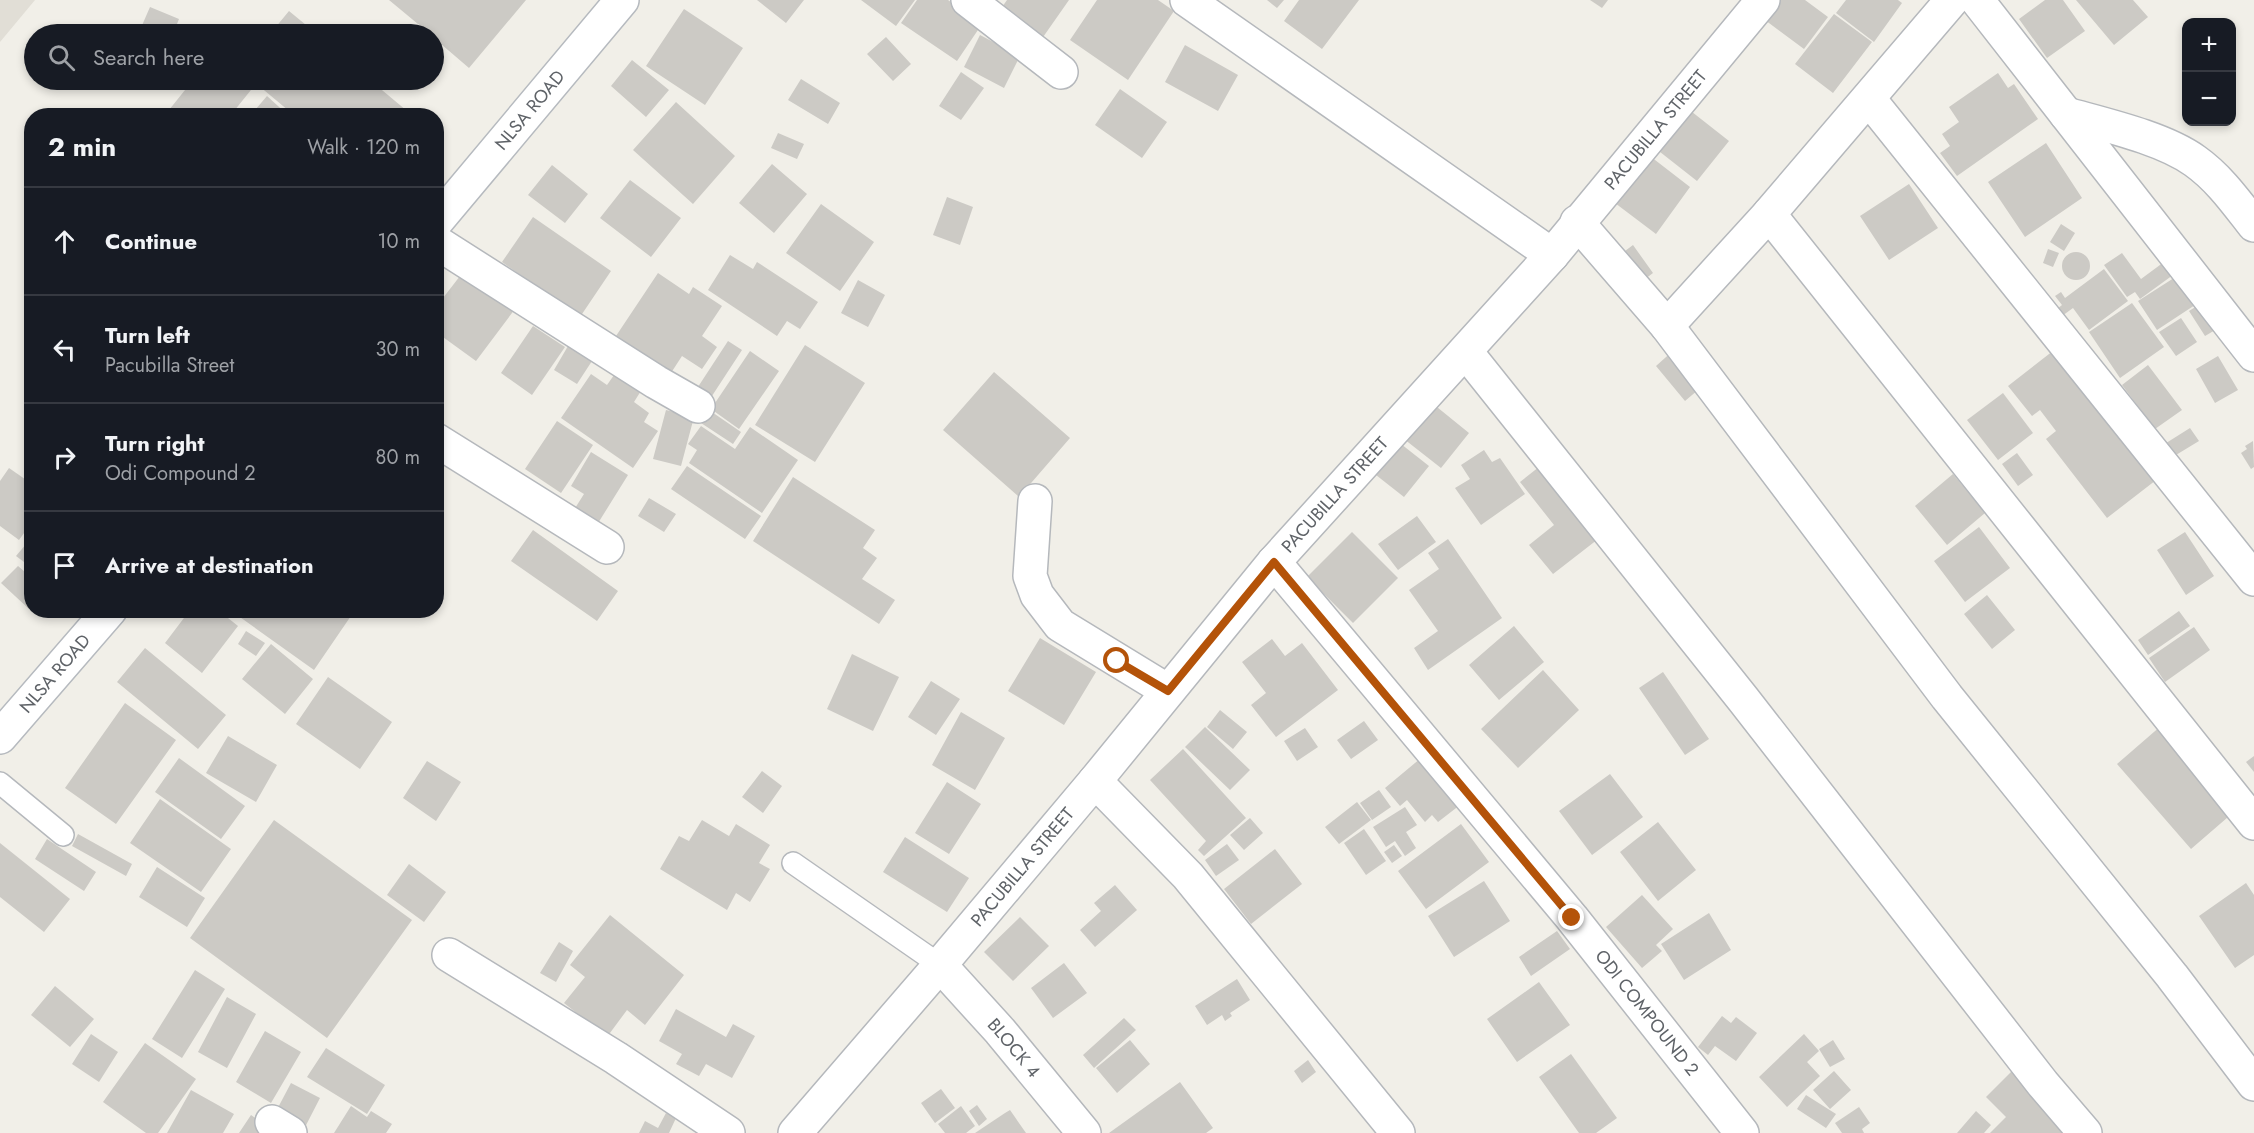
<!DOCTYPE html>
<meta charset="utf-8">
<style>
body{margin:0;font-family:Jost,sans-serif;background:#20242c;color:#f1f3f6}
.controls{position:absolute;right:18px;top:18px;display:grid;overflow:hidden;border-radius:12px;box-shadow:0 3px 9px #0003}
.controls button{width:54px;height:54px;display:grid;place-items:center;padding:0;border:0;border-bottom:2px solid #363941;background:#171b24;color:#f1f3f6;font:30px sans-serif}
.stop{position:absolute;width:18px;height:18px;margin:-14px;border:4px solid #b45309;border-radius:50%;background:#fff}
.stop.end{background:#b45309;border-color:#fff;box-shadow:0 2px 6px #0008}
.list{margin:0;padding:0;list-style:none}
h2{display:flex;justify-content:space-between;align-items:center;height:78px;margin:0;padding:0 24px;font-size:26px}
h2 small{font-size:20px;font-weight:400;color:#9ea1a6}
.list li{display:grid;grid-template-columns:39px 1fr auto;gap:18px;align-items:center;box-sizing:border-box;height:108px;padding:0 24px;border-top:2px solid #363941}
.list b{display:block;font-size:22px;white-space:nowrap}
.list p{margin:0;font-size:20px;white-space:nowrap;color:#9ea1a6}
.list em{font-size:20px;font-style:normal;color:#9ea1a6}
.icon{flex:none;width:33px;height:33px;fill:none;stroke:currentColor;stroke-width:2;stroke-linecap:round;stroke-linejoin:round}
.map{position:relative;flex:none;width:2254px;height:1133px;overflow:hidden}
.search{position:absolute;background:#171b24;box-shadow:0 3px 9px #0003;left:24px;top:24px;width:420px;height:66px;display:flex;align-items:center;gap:15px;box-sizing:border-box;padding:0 21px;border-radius:33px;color:#9ea1a6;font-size:22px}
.panel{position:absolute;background:#171b24;box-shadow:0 3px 9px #0003;left:24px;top:108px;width:420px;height:510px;border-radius:24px}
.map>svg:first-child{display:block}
</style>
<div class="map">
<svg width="2254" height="1133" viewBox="0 0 2254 1133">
<rect width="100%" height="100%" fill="#f1efe8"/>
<!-- education -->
<path fill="#e1ded6" d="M0 0H35L0 42Z"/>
<!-- building -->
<path fill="#cccac5" d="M389 0H526L469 68 434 38V34H430Z
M757 0H804L786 23Z
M861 0H915L896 26Z
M917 0H948L982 24 957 61 901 23Z
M1007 0H1069L1041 40 1000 10Z
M1097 0H1158L1174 11 1128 80 1070 40Z
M1267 0H1284L1277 8Z
M1299 0H1359L1322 49 1284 21Z
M1590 0H1608L1602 8Z
M1780 0H1805L1828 17 1804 49 1765 20Z
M1846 0H1898L1902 3 1874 42 1836 13Z
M2045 0H2063L2085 31 2047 58 2019 19Z
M2076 0H2133L2148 17 2114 45Z
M150 7 179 19 173 34H150L140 30Z
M684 9 743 48 705 105 646 66Z
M289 11 317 34H270Z
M1834 14 1872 42 1833 93 1795 64Z
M980 35 1020 56 1004 88 964 67Z
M886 37 911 64 893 81 867 54Z
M1185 45 1238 75 1218 111 1165 82Z
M632 60 669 90 646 117 611 86Z
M961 72 984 88 961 120 939 106Z
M1998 73 2008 88 2014 84 2038 119 1957 176 1940 153 1950 146 1942 134 1959 122 1949 107Z
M801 79 840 103 828 124 788 100Z
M193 80H248L255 85 230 116H175L169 110Z
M252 80H370L413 116H295Z
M1120 89 1167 122 1142 158 1095 125Z
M267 96 289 116H250Z
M676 102 735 156 693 204 633 150Z
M1687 108 1729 141 1697 181 1655 148Z
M778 133 804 144 797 159 771 148Z
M2046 143 2082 198 2025 237 1988 182Z
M1646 153 1690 187 1656 234 1611 200Z
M772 164 807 194 774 233 739 203Z
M552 165 588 194 565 223 528 195Z
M630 180 681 218 651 257 600 218Z
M1909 184 1938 228 1889 260 1860 216Z
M947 197 973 207 960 245 933 235Z
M821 204 874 242 840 291 786 253Z
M533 217 611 271 580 317 502 262Z
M2061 224 2075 233 2064 251 2050 242Z
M1633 245 1653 273 1641 282 1621 254Z
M2048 249 2059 253 2053 267 2043 263Z
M2062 266a14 14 0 1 1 28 0a14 14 0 1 1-28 0Z
M2122 253 2141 279 2164 262 2173 275 2140 299 2135 292 2127 297 2104 265Z
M730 255 753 269 757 262 818 302 800 329 787 321 777 336 708 290Z
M467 267 518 305 476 361 436 332V307Z
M2104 269 2128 301 2089 330 2073 308 2062 316 2057 309 2062 305 2055 296 2061 292 2065 298Z
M658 273 689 294 693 287 722 306 702 336 717 347 702 369 682 356 669 376 614 339Z
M2177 276 2195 305 2157 330 2138 301Z
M858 280 885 295 868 327 841 313Z
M2205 301 2222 326 2205 336 2189 311Z
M2132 303 2164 347 2120 378 2089 332Z
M2181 318 2197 342 2176 356 2159 332Z
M533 326 565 347 532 395 501 373Z
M728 341 742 350 708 402 694 393Z
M805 345 865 383 815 462 755 425Z
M568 346 592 361 577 384 554 370Z
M2058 347 2160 477 2107 518 2046 439 2056 431 2040 410 2032 416 2008 386Z
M1675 349 1705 384 1685 401 1656 366Z
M750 351 779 371 739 429 711 409Z
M2218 356 2238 390 2215 403 2196 369Z
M2148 365 2182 410 2155 429 2122 385Z
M619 368 644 386 634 402 649 413 644 422 658 431 633 468 561 418 591 374 607 385Z
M994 372 1070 438 1019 497 943 430Z
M2003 393 2033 433 1998 460 1967 420Z
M1432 403 1469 433 1441 468 1404 439Z
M666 410 694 417 681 466 653 459Z
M709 410 741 432 733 444 701 423Z
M557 421 593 445 561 493 525 469Z
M701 426 735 449 750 427 798 460 762 513 689 463 697 450 688 444Z
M2190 428 2199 441 2171 458 2163 445Z
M2253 441 2254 467 2251 469 2241 453 2247 449 2245 446Z
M1401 444 1429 466 1404 497 1376 475Z
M1484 450 1492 462 1500 458 1525 494 1481 525 1455 488 1470 479 1461 465Z
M591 452 628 475 595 528 572 513 584 494 571 486Z
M2017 453 2033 475 2018 486 2002 464Z
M1544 463 1602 536 1553 574 1529 545 1554 525 1520 482Z
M687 466 761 516 745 539 671 489Z
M9 468 32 484V522L19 540 0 526V481Z
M1953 474 1985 513 1947 545 1915 506Z
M793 477 875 530 863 548 877 558 862 579 895 600 879 624 753 541Z
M649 498 676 514 664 532 638 516Z
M1417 516 1436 542 1398 570 1378 544Z
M1979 527 2010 568 1965 602 1934 561Z
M533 530 618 591 597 621 511 561Z
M1352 532 1398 578 1353 623 1307 577Z
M2185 532 2214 576 2186 595 2157 550Z
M32 537V568L16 556Z
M1448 539 1502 618 1428 670 1414 648 1438 631 1409 590 1439 569 1428 553Z
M18 566 32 578V606L29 609 1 583Z
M1987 595 2015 630 1992 649 1964 614Z
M190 610H218L238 626 202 673 165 643Z
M230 610H355L314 670Z
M2179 611 2190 626 2148 655 2138 640Z
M1514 626 1544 662 1499 700 1469 665Z
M2194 627 2210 650 2165 682 2149 658Z
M246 631 265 643 256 656 238 644Z
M1040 638 1096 672 1064 725 1008 691Z
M1272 639 1285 656 1302 643 1338 690 1276 737 1251 705 1266 693 1242 662Z
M271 644 313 679 285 714 242 679Z
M145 648 226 715 198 749 117 682Z
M852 654 899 677 873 731 827 709Z
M1543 670 1579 710 1518 768 1481 729Z
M1663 672 1709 739 1685 755 1639 688Z
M328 677 392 722 360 769 296 724Z
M931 681 960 699 936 735 908 717Z
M125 703 176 740 116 824 65 788Z
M1220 710 1247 732 1233 749 1207 727Z
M961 712 1005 738 975 790 932 765Z
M1364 721 1378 740 1351 759 1337 740Z
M2162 725 2235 811 2191 849 2117 764Z
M1205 727 1250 770 1230 790 1185 747Z
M1305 728 1318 747 1297 761 1284 741Z
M228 736 277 765 256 802 206 773Z
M1183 749 1246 818 1204 856 1198 850 1206 841 1150 780Z
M2254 756V772L2246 762Z
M179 758 245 806 221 839 155 792Z
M1421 758 1460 805 1438 822 1432 815 1425 822 1407 800 1400 806 1385 788Z
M427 761 461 782 436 821 403 798Z
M762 771 782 786 763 813 742 797Z
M1610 774 1643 817 1592 855 1559 811Z
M947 782 981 804 949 854 915 833Z
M1379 790 1391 807 1372 820 1360 803Z
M160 799 231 849 201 892 130 843Z
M1357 802 1371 820 1339 844 1325 827Z
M1405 807 1417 825 1406 832 1416 848 1405 856 1395 841 1386 847 1373 827Z
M1250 818 1263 833 1244 850 1230 835Z
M274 820 412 920 327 1038 190 938Z
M702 820 729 836 736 824 770 845 759 863 770 869 750 902 736 893 727 910 660 869 679 836 689 841Z
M1658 822 1696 870 1658 901 1620 852Z
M1461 824 1489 862 1426 909 1398 871Z
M1364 829 1386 861 1366 875 1344 843Z
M78 834 132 864 126 876 72 846Z
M905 837 969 878 947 912 883 872Z
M47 839 96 872 84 891 35 859Z
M0 843 70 899 44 932 0 897Z
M1227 844 1239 860 1216 876 1205 860Z
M1394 845 1402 856 1392 863 1384 852Z
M1275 849 1302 884 1251 924 1224 889Z
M409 864 446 892 424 922 387 895Z
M157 867 205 898 187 927 139 897Z
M1484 881 1510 921 1454 957 1428 916Z
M2246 883 2254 895V955L2235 968 2199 916Z
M1115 885 1137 910 1095 947 1080 930 1101 911 1094 903Z
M1642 895 1673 929 1656 945 1662 951 1642 968 1606 927Z
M1709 913 1731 950 1684 980 1661 944Z
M610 915 684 975 645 1025 627 1010 607 1037 564 1003 585 977 570 965Z
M1020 917 1049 946 1013 981 984 952Z
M1557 931 1570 949 1531 976 1519 957Z
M559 942 573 951 556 982 540 973Z
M1064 963 1087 993 1053 1018 1031 988Z
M195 970 225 989 182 1058 152 1039Z
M1237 979 1250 1000 1230 1013 1232 1016 1225 1021 1222 1015 1207 1025 1195 1006Z
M1539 982 1570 1025 1517 1062 1487 1019Z
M55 986 94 1019 70 1047 31 1015Z
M227 997 256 1014 227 1068 198 1052Z
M676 1009 726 1037 733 1024 755 1036 732 1078 706 1064 699 1076 676 1064 682 1054 659 1041Z
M1722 1016 1731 1023 1736 1017 1757 1033 1736 1061 1715 1046 1708 1055 1698 1047Z
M1124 1018 1136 1030 1094 1068 1083 1055Z
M265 1031 301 1052 271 1103 236 1082Z
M91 1034 118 1052 99 1082 72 1064Z
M1804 1034 1819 1051 1807 1062 1820 1076 1787 1107 1759 1077Z
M1130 1040 1150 1064 1117 1093 1096 1068Z
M1833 1040 1845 1059 1830 1067 1819 1049Z
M145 1043 196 1079 158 1133H146L103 1102Z
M326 1048 385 1085 367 1114 307 1077Z
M1571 1054 1617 1118 1596 1133H1579L1539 1077Z
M1308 1060 1316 1072 1302 1083 1294 1071Z
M2013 1070 2076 1133H1990L2006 1117 1986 1097Z
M1834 1071 1851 1090 1830 1109 1813 1090Z
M1180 1082 1213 1128 1206 1133H1109Z
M291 1083 320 1098 302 1133 273 1117Z
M941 1089 955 1108 935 1123 921 1103Z
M191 1090 234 1114 223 1133H167Z
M1806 1095 1836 1114 1826 1128 1797 1109Z
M977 1105 987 1119 979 1126 969 1111Z
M351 1106 367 1117 371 1111 392 1124 386 1133H334Z
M961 1106 975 1126 966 1133H945L938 1124Z
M1859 1107 1870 1123 1862 1129 1864 1133H1842L1835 1123Z
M1010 1110 1026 1133H975L1005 1113Z
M1976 1111 1991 1125 1984 1133H1957Z
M666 1113 676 1118 669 1133H639L645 1121 658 1128Z
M251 1115 276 1133H239Z"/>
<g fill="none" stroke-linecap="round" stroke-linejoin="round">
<!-- service casing -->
<g stroke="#b5b8bc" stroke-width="24">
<path id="service" d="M0 783 63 835
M793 863 940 965"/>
</g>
<!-- minor casing -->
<g stroke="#b5b8bc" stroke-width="36">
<g id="minor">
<path d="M968 0 1061 72"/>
<path d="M1187 0 1552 255"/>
<path d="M1977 0 2254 355"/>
<path d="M1869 99 2254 579"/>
<path d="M2066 114C2105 125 2163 138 2195 161 2219 178 2236 202 2254 225"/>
<path d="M1769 214 2254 823"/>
<path d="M1577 222 1667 326 1947 697 2172 976 2254 1084"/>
<path d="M436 242 656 382 698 406"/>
<path d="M1667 326 1769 214 1952 0"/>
<path d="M1466 352 1743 699 2043 1084 2085 1133"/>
<path d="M436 440 607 547"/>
<path d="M1035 501 1030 576 1037 595 1060 625 1168 691"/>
<path id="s1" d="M1274 562 1572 918 1742 1133"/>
<path d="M1095 781 1188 876 1398 1133"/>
<path d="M449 955 616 1058 728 1133"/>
<path id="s2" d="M940 965 1000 1031 1084 1133"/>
<path d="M272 1122 290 1133"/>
<path id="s3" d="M795 1133 940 965 1095 781 1274 562 1552 255 1763 0"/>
</g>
</g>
<!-- secondary casing -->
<g stroke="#b6babf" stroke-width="36">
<g id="secondary">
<path id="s4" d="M436 222 622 0"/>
<path id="s5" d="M0 737 110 610"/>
</g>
</g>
<!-- service -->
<use href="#service" stroke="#fff" stroke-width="21"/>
<!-- minor -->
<use href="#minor" stroke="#fff" stroke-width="33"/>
<!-- secondary -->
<use href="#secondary" stroke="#fff" stroke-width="33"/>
</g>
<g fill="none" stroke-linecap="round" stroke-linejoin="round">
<!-- route -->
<path stroke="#b45309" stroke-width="8" d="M1117 661 1168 691 1274 562 1572 918"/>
</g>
<g text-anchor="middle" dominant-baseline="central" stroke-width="4.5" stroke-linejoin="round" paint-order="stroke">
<!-- street labels -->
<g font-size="18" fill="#5f6368" stroke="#fff">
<text stroke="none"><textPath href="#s4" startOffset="146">NLSA ROAD</textPath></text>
<text stroke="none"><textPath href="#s3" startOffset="1322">PACUBILLA STREET</textPath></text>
<text stroke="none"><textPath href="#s3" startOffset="836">PACUBILLA STREET</textPath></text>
<text stroke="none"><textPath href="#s5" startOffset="84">NLSA ROAD</textPath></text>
<text stroke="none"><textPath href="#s3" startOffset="350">PACUBILLA STREET</textPath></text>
<text stroke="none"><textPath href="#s1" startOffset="585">ODI COMPOUND 2</textPath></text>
<text stroke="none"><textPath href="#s2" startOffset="111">BLOCK 4</textPath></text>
</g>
</g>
</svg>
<div class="controls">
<button>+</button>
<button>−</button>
</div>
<div class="stop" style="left:1117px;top:661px"></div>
<div class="stop end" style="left:1572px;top:918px"></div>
<div class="search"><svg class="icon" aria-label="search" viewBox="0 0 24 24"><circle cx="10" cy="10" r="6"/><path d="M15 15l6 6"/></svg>Search here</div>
<section class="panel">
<h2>2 min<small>Walk · 120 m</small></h2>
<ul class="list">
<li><svg class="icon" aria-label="ahead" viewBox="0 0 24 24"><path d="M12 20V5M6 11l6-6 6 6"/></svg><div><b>Continue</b></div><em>10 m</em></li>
<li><svg class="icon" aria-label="left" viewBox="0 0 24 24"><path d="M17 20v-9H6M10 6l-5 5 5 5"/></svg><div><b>Turn left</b><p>Pacubilla Street</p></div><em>30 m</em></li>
<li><svg class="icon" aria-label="right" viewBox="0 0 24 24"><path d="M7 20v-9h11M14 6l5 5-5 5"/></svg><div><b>Turn right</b><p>Odi Compound 2</p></div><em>80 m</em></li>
<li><svg class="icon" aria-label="arrive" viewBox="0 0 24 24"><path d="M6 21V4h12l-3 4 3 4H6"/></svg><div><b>Arrive at destination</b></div></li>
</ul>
</section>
</div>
